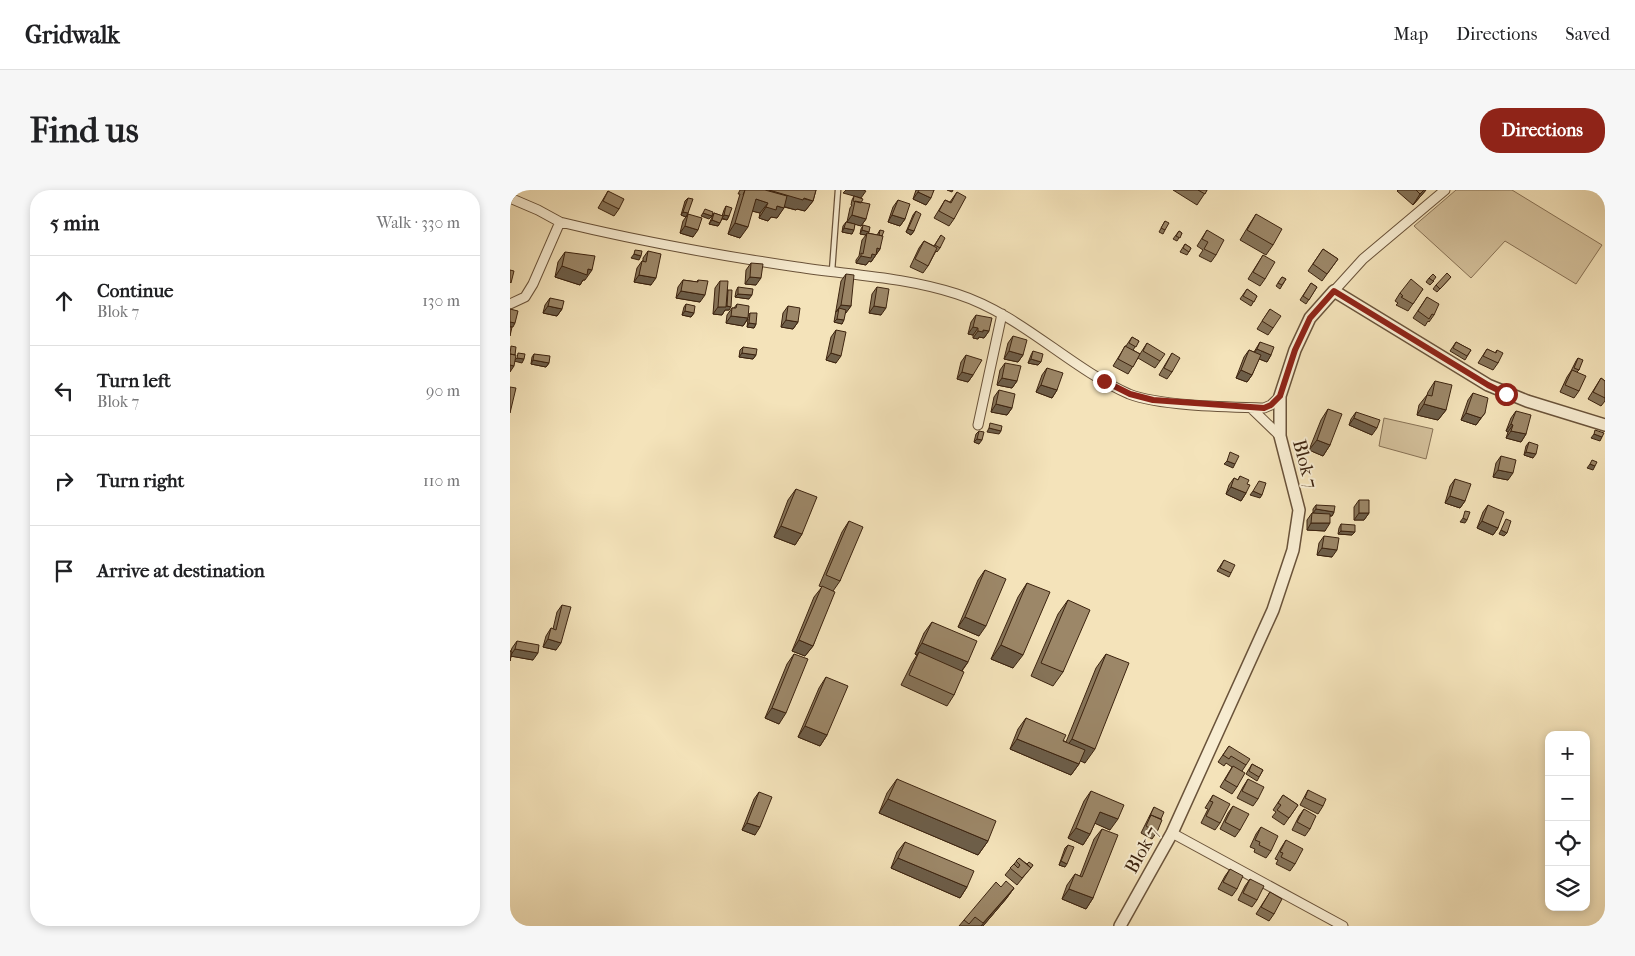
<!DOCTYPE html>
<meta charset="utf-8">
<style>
body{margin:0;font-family:"IM FELL French Canon",serif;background:#f6f6f6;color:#202124}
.controls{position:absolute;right:15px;bottom:15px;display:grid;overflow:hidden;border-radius:10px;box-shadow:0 2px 8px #0003}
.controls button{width:45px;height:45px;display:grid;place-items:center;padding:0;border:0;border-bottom:1px solid #e0e0e0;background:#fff;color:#202124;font:25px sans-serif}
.stop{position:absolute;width:15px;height:15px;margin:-11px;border:4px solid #8f2418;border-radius:50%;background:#fff}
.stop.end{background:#8f2418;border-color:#fff;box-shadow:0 1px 5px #0008}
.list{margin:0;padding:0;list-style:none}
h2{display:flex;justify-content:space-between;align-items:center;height:65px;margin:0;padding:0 20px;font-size:21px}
h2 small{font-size:16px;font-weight:400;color:#757577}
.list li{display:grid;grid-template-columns:32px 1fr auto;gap:15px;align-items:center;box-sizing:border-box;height:90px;padding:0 20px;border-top:1px solid #e0e0e0}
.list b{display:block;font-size:19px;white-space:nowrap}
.list p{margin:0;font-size:16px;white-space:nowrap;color:#757577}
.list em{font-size:16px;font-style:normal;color:#757577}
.icon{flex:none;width:28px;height:28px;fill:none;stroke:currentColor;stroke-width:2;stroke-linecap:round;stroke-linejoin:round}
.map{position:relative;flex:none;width:1095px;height:736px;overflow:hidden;border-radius:20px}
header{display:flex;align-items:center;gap:30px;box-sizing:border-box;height:70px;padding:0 25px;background:#fff;border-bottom:1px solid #e0e0e0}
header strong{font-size:24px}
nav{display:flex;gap:28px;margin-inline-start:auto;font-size:18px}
.intro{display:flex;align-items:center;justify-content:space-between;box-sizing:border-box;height:120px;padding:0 30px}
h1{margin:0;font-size:35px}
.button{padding:12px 22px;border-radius:20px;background:#8f2418;color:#fff;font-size:18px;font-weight:700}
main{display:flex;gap:30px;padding:0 30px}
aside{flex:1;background:#fff;border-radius:20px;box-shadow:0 2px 8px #0003}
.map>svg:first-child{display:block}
</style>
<header>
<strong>Gridwalk</strong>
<nav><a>Map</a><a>Directions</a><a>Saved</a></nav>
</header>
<div class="intro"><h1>Find us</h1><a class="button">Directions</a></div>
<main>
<aside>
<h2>5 min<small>Walk · 330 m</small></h2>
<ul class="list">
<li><svg class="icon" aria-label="ahead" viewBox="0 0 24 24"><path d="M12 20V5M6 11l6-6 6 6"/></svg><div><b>Continue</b><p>Blok 7</p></div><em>130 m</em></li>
<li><svg class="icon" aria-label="left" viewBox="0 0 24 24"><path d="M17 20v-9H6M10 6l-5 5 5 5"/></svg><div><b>Turn left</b><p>Blok 7</p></div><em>90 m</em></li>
<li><svg class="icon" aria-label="right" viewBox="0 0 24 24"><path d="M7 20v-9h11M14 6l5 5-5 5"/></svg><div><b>Turn right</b></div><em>110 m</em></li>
<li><svg class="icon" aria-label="arrive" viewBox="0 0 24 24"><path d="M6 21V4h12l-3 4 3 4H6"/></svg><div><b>Arrive at destination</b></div></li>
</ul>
</aside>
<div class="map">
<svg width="1095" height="736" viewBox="0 0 1095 736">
<rect width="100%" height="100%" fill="#f4e3ba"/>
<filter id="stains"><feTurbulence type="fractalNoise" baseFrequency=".004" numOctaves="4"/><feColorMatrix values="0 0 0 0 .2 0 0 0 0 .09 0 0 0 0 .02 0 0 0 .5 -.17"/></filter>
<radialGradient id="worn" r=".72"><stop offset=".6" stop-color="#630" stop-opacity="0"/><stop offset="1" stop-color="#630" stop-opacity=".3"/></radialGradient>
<!-- green -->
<path fill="#d5c29d" stroke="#887256" d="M946 0H1002L1092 55 1066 94 995 51 961 88 904 36Z
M874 228 923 239 916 269 869 256Z"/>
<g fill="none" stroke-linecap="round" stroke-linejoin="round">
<!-- service casing -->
<g stroke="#6a533a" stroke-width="7">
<path id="service" d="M322 81 328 0"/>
</g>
<!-- minor casing -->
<g stroke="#6a533a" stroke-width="11">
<path id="minor" d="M0 8 28 20 50 32 23 94 15 107 0 114
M50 32C128 51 207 65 287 77 340 85 395 87 447 104 512 125 558 177 619 204 649 216 719 217 754 218L761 215 770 206
M824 101 853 69 935 0
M741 218 770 246
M468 235 492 124
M662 643 833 736"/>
</g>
<!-- tertiary casing -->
<g stroke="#6a533a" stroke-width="14">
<path id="tertiary" d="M610 736 662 643 763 420 783 360 789 320 770 246V206L785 160 800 128 824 101 978 195 1017 211 1095 235"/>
</g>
<!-- service -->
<use href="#service" stroke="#f8edd2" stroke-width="4.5"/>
<!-- minor -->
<use href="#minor" stroke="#f8edd2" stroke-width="9"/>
<!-- tertiary -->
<use href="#tertiary" stroke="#f8edd2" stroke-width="11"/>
</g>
<!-- wall -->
<path fill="#867459" stroke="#3c230f" d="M230 0H306L303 11 295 21 287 19 286 20 274 17 267 28 261 27 258 31 249 28 250 23 242 21 230 48 218 44 230 4H228Z
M406 0H424L416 15 403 9Z
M437 0H443L442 2Z
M663 0H697L687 15Z
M888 0H916L903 15 887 1Z
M98 1 109 19 104 26 88 18Z
M447 2 444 29 439 36 424 28 435 10 440 12Z
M344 6 351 13 356 29 351 36 345 34 342 44 332 42 333 36 336 32H337L340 18 342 15H341L342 10Z
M178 8V23L176 27 171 25 175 11Z
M388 10 395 29 390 36 378 32 383 17Z
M216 16 219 26 217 30 212 29 208 36 199 34 202 27 204 23 212 26 214 20Z
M406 21 404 41 401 45 396 42 403 25Z
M178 24 183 47 170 43 173 31Z
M746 24 763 55 756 65 730 50 739 35Z
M655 31V40L653 44 649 42Z
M353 35 359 42 358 43 367 45 370 40V59L361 72 359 71 356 75 346 73V70L349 66 352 50 356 45 350 44 351 39Z
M697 40 706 65 701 72 689 66 693 60 687 56Z
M669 41 672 43 667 51 663 49Z
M431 45 430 58 427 62 426 61 418 76 413 83 400 77 409 58 414 51 424 56Z
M675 54 681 58 677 65 670 62Z
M813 59 828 69 812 91 798 81Z
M138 61 141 95 124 92 127 78 132 71H133V68Z
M55 62 75 90H73L70 95 45 87 48 72Z
M753 65 755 89 750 96 738 89Z
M241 73 246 95 235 94 236 80Z
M336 84 341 116 335 123 332 134 324 132 331 91Z
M772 87 776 89 770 99 766 96Z
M941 87 927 102 923 99 926 95Z
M919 88 924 91 920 95 916 92Z
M173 90 187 92 188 90 190 112 166 108 168 97Z
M210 91 218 100 219 120H215L212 125 203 124 205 98Z
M801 93 807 97 796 114 790 110Z
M228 97 239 109 225 107 226 101Z
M367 97 371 125 359 123 362 104Z
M737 99 747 106 741 116 730 109Z
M913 99 898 121 886 115 888 113 885 111 890 103Z
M917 107 924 125 919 132 918 131 915 136 903 128Z
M40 108 52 119 47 126 33 123 35 115Z
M176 114 184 123 181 127 172 125 174 117Z
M227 114 238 126 240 123 246 134 244 138 237 137 238 129 233 136 216 133 217 125 222 118H224Z
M278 116 288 132 283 139 271 137 273 123Z
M760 119 763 138 758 145 747 139Z
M466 125 479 141 474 148 469 147 468 149 463 148V145L458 144 461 132Z
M326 140V173L316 170 321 147Z
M503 146 513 165 508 172 494 169 498 153Z
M622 147 629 151 623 160 630 164 637 153 650 171 645 178 628 168 618 184 603 176 611 163 615 156H616Z
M750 152 761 165 757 172 749 169 742 185 737 192 726 188 734 167 739 160 744 162Z
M946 152 961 160 955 170 940 161Z
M233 157 246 165 243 169 229 167 230 160Z
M977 159 985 163 987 160 988 173 983 180 968 173Z
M523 161 528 175 518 173 521 165Z
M662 163V182L657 189 649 185Z
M24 164 39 173 36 177 21 174 22 167Z
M456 165 463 185 458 192 447 189 451 172Z
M1068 168 1069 180 1067 182 1069 201 1064 208 1050 202 1057 187 1061 181 1066 171Z
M495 173 507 191 502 198 487 195 490 180Z
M537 178 547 200 542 208 526 202 532 185Z
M1091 188 1095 191V211L1091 216 1078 209Z
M925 191 936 220 928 230 907 225 909 215 917 205 918 202Z
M489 200 502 218 497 225 481 222 484 207Z
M963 203 975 223 966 235 951 230 958 210Z
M818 219 820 255 813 266 799 260 811 230Z
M1006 221 1016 244 1011 252 996 248 998 242 996 241 1001 228Z
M846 222 862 245 839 235 841 229Z
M469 241V254L464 252 466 244Z
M1019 252 1023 268 1014 265 1016 256Z
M991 266 998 290 983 287 986 273Z
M730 286 736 303 731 311 716 304 719 295 724 288 728 290Z
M945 289 955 311 950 318 935 313 940 296Z
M286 299 292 344 285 355 264 347 278 310Z
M849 310 859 323 854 330H844V317Z
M806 315 824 322 822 326H820L815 341 797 340V330L802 323H807H803V319Z
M978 315 988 338 983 345 967 338 973 322Z
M339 331 330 391 323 401 303 456 295 466 282 461 304 407 312 397 309 396 332 342Z
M831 334 845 342 842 345 828 344 829 338Z
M814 346 822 367 807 365 809 353Z
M714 370 721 383 719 387 707 381Z
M475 380 469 446 448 437 468 390Z
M517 393 503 478 481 469 508 407Z
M558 410 553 482 543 496 521 486 548 424Z
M52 415 46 460 33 457 36 446 41 438 43 439 47 422Z
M422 432 458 472 452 481 444 505 437 516 391 495 402 473 407 465 405 464 414 443Z
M7 451 23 470 1 466 0 471V461H1L2 458Z
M284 464 269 534 255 528 277 474Z
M596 464 575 573 570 570 569 574 561 585 500 559 508 539 516 528 556 552 586 478Z
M316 487 317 545 310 556 288 547 309 498Z
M719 556 736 575 732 581 727 597 722 604 710 597 722 577 716 573 714 576 708 572Z
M742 574 753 580 747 591 736 584Z
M387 589 478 651 468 665 369 623 377 603Z
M738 589 748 609 743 616 727 608 733 597Z
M798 600 813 616 808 624 790 615Z
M581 601 600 640 585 633 580 644 573 655 558 648 574 611Z
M249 602 245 645 232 640 244 609Z
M703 605 710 633 705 640 691 633 698 619 695 618Z
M773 605 788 615 774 635 762 627 766 622 763 620Z
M723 616 730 640 725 647 710 639 718 623Z
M644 617 651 629 647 642 642 649 631 643Z
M794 619 800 639 795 646 782 640 789 626Z
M751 637 761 661 756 668 744 662 745 659 740 657 746 644Z
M592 639 583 708 576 719 552 709 557 695 565 684 570 686 584 649Z
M776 650 785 674 780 681 766 674 768 670 765 669 771 658Z
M395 652 457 697 450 708 381 678 387 662Z
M558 655 555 677 549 675 555 658Z
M509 668 517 674 523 675 507 695 495 685Z
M720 679 727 699 722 706 708 699 715 686Z
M740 689 747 710 742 717 728 710 735 696Z
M491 697 504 698 496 709 473 736H449L454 730Z
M760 702 764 724 759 731 746 724Z"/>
<!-- shaded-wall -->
<path fill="#6d5e49" stroke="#3c230f" d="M235 0H259L303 11 295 21 287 19 286 20 233 5Z
M336 0H353L356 1 351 8 333 3Z
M914 0H916L903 15 910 4Z
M408 2 421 8 416 15 403 9Z
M246 9 258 13 250 23 238 20Z
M267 16 274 18 267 28 261 27 258 31 249 28 256 17Z
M173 22 178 23 176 27 171 25Z
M193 23 202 26 199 29 191 26Z
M214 25 219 26 217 30 212 28Z
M342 25 356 29 351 36 337 32Z
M382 25 395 29 390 36 378 32Z
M202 30 210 33 208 36 199 34Z
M225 33 238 37 230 48 218 44Z
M175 36 188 40 183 47 170 43Z
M334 38 344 40 342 44 332 42Z
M398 39 404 41 401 45 396 42Z
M352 40 359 42 357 45V43L356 45 350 44Z
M367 58 370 59 361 72 359 71 356 75 346 73 351 66 362 64Z
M124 64 131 66 129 70 121 68Z
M52 76 78 79 82 80 75 90H73L70 95 45 87Z
M129 85 146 88 141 95 124 92Z
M240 87 251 88 246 95 235 94Z
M171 101 195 105 190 112 166 108Z
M228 104 242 105 239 109 225 107Z
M331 115 341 116 336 123 328 122 329 118 326 122Z
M38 116 52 119 47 126 33 123Z
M216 116 221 117 219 120H215L212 125 203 124 208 117Z
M364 116 376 118 371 125 359 123Z
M175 121 184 123 181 127 172 125Z
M221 126 238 128 233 136 216 133Z
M327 129 334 130 332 134 324 132Z
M276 130 288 132 283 139 271 137Z
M0 132 5 133 3 137H0Z
M239 133 246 134 244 138 237 137Z
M463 137 468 138 463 145 458 144Z
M473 140 479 141 474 148 469 147 468 149 463 148 468 141Z
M747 159 761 165 757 172 742 166Z
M499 161 513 165 508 172 494 169Z
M232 163 246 165 243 169 229 167Z
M321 163 331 166 326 173 316 170Z
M7 168 14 169 12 173 4 171Z
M521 169 531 172 528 175 518 173Z
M23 170 39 173 36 177 21 174Z
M0 175 4 176 0 182Z
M731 180 742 185 737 192 726 188Z
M452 182 463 185 458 192 447 189Z
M492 188 507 191 502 198 487 195Z
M531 195 547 200 542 208 526 202Z
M486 214 502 218 497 225 481 222Z
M914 214 936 220 928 230 907 225Z
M956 223 971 228 966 235 951 230Z
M844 228 867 238 862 245 839 235Z
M1001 234 1003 235 998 242 996 241Z
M479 238 491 241 489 244 477 242Z
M1001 241 1016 244 1011 252 996 248Z
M1084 244 1092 247 1090 251 1081 248Z
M467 249 472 250 469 254 464 252Z
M807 250 820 255 813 266 799 260Z
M1016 262 1026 264 1023 268 1014 265Z
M717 271 725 274 723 278 714 274Z
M1080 274 1085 276 1083 280 1077 278Z
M988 280 1003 283 998 290 983 287Z
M721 297 736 303 731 311 716 304Z
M743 301 752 305 750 308 740 305Z
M940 306 955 311 950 318 935 313Z
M806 319 824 322 822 326 803 323Z
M849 323H859L854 330H844Z
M953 328 957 330 955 333 950 332Z
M972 331 988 338 983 345 967 338Z
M801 333H820L815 341 797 340Z
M271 336 292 344 285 355 264 347Z
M991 340 997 343 994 346 989 344Z
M831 341 845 342 842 345 828 344Z
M812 358 827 360 822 367 807 365Z
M455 427 476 436 469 446 448 437Z
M38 449 51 453 46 460 33 457Z
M289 450 303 456 295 466 282 461Z
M412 453 458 472 450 483 409 462 407 465 405 464Z
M491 455 513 465 503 478 481 469Z
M5 459 28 463 23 470 0 466Z
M262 518 276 523 269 534 255 528Z
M295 536 317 545 310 556 288 547Z
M507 549 569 574 561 585 500 559Z
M562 549 585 559 575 573 552 563Z
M378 609 478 651 468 665 369 623Z
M590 622 608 629 600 640 582 632Z
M237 633 250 637 245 645 232 640Z
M566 638 580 644 573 655 558 648Z
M388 668 457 697 450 708 381 678Z
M551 671 557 674 555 677 549 675Z
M504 698 496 709 473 736H471Z
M559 699 583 708 576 719 552 709Z"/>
<!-- building -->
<path fill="#9c8768" stroke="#3c230f" d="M235 0H255L277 6 274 18 267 16 266 20 256 17 258 13 246 9 238 37 225 33Z
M259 0H306L303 11 294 8 293 10Z
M409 0H424L421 8 408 2Z
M688 0H697L695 4Z
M906 0H914L910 4Z
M98 1 114 9 109 19 93 11Z
M447 2 456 7 444 29 429 21 435 10 441 13Z
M344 6 353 9 351 13 343 11Z
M178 8 183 9 178 23 173 22Z
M388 10 400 14 395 29 382 25Z
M345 11 360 14 356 29 342 25Z
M216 16 222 18 219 26 214 25Z
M195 19 203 22 202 26 193 23Z
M406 21 411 24 404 41 398 39Z
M204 23 213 26 210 33 202 30Z
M178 24 192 28 188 40 175 36Z
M746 24 772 39 763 55 737 40Z
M655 31 659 33 655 40 651 38Z
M336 32 345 34 344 40 334 38Z
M353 35 360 37 359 42 352 40Z
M370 40 374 41 372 46 369 45Z
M697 40 714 50 706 65 694 59 698 52 692 49Z
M669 41 672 43 670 48 666 46Z
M357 43 373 46 370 59 367 58 366 65 362 64 361 68 351 66V63L353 64Z
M431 45 435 48 430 58 425 55Z
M414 51 427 58 418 76 405 69Z
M675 54 681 58 679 62 673 58Z
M813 59 828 69 817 84 803 74Z
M125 60 132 61 131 66 124 64Z
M138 61 151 64 146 88 129 85 132 71 136 72Z
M55 62 85 66 82 80 78 79 77 85 52 76Z
M753 65 765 72 755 89 743 82Z
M241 73 253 74 251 88 240 87Z
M0 80 4 81 1 93 0 92Z
M937 83 941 87 930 99 926 95Z
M336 84 344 85 341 116 331 115Z
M923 84 926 87 923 91 919 88Z
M772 87 776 89 772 95 768 93Z
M901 89 913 99 903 114 891 107 893 106 890 103Z
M173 90 188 92V90L198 91 195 105 171 101Z
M210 91H218L216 117H208Z
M801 93 807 97 799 110 793 106Z
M228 97 243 99 242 105 228 104Z
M367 97 379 99 376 118 364 116Z
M737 99 747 106 744 112 733 106Z
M218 100H222L221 117 217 116Z
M917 107 929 114 924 125 922 124 919 129 908 121Z
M40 108 54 111 52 119 38 116Z
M176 114 185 116 184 123 175 121Z
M227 114 239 116 238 128 221 126 222 118H226Z
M278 116 290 118 288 132 276 130Z
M329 118 336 120 334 130 327 129Z
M0 119 8 121 5 133 0 132Z
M760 119 771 126 763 138 752 131Z
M240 123H247L246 134 239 133Z
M466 125 482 128 479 141 473 140V142L468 141V138L463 137Z
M0 137H2L0 146Z
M326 140 336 142 331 166 321 163Z
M503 146 517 150 513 165 499 161Z
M622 147 629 151 626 157 619 153Z
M750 152 764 157 761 165 747 159Z
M946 152 961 160 957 166 943 158Z
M637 153 655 164 650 171 633 161Z
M1 156 6 157 5 165 0 164Z
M615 156 630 164 623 177 608 169Z
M233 157 247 159 246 165 232 163Z
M977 159 986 163 987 160 993 163 988 173 973 166Z
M739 160 751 165 742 185 731 180Z
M523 161 533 164 531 172 521 169Z
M8 163 15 164 14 169 7 168Z
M662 163 670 168 662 182 654 178Z
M0 164 6 165 4 176 0 175Z
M24 164 40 166 39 173 23 170Z
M456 165 472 170 463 185 452 182Z
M1068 168 1073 170 1069 180 1064 178Z
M495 173 511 176 507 191 492 188Z
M537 178 553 183 547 200 531 195Z
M1062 180 1076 186 1069 201 1055 195Z
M1091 188 1095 191V208L1083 202Z
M925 191 942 195 936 220 914 214 917 205 922 206Z
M0 197 6 198 0 223Z
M489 200 505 204 502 218 486 214Z
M963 203 978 208 975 223 971 228 956 223Z
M818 219 832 224 820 255 807 250Z
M1006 221 1021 225 1016 244 1001 241 1003 235 1001 234Z
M846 222 870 230 867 238 844 228Z
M480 233 492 236 491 241 479 238Z
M1085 240 1094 243 1092 247 1084 244Z
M469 241 474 242 472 250 467 249Z
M1019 252 1028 255 1026 264 1016 262Z
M720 262 729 266 725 274 717 271Z
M991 266 1006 270 1003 283 988 280Z
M1082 270 1087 272 1085 276 1080 274Z
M730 286 739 290 737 294 740 295 736 303 721 297 724 288 728 290Z
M945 289 961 294 955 311 940 306Z
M749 291 756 293 752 305 743 301Z
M286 299 307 307 292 344 271 336Z
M849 310H859V323H849Z
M806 315 825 316 824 322 806 319Z
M978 315 994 322 988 338 972 331Z
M955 321 960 322 957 330 953 328Z
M802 323 820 324V333H801Z
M996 329 1001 331 997 343 991 340Z
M339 331 353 337 330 391 316 385Z
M831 334 845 335V342L831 341Z
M814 346 829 348 827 360 812 358Z
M714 370 725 375 721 383 710 378Z
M475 380 496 389 476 436 455 427Z
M517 393 540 402 513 465 491 455Z
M312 396 325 402 303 456 289 450Z
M558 410 580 420 553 482 531 473Z
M52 415 61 417 51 453 38 449 41 438 46 440Z
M422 432 467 451 458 472 412 453Z
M7 451 29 455 28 463 5 459Z
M0 461 2 462 0 471Z
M409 462 454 482 444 505 399 485Z
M284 464 298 469 276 523 262 518Z
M596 464 619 473 585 559 562 549Z
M316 487 338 496 317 545 295 536Z
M516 528 556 545 553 551 575 560 569 574 507 549Z
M719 556 740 569 736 575 721 566 719 569 713 565Z
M742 574 753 580 749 587 739 581Z
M723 576 735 583 727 597 715 590Z
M387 589 486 631 478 651 378 609Z
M738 589 754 597 748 609 732 601Z
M798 600 816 609 813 616 795 608Z
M581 601 614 615 608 629 590 622 580 644 566 638Z
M249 602 262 607 250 637 237 633Z
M703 605 720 614 710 633 696 626 703 612 700 611Z
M773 605 788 615 779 628 767 620 771 615 768 613Z
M723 616 739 624 730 640 715 632Z
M644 617 654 622 651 629 641 625 639 628Z
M794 619 806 626 800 639 787 632Z
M641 625 652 630 647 642 636 636Z
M751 637 768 646 761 661 749 655 750 652 745 650Z
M592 639 608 645 583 708 559 699 565 684 572 687Z
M776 650 793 659 785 674 771 667 773 663 770 662Z
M395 652 464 681 457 697 388 668Z
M558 655 564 657 557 674 551 671Z
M509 668 521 678 512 688 500 678 504 674 508 678 510 675 506 671Z
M519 672 523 675 521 678 517 674Z
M720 679 733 686 727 699 713 692Z
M740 689 754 696 747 710 733 703Z
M496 691 504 698 473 733 465 727 459 734 454 730 486 692 491 697Z
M760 702 772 709 764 724 751 717Z"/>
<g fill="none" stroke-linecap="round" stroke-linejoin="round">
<!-- route -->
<path stroke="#8f2418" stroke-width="6" d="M594 191 620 204 643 210 754 218 761 215 770 206 785 160 800 128 824 101 978 195 996 204"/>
</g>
<g text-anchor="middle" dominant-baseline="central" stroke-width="4" stroke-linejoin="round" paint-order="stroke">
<!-- street labels -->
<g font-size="19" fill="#3c230f" stroke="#f8edd2">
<text transform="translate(795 274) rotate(75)">Blok 7</text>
<text transform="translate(632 660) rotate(-61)">Blok 7</text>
</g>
</g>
<rect width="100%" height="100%" filter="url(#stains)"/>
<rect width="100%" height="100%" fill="url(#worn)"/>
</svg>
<div class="controls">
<button>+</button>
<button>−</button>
<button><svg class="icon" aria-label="locate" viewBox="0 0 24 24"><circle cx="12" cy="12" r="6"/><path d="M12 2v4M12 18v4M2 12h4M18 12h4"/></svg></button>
<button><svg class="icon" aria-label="layers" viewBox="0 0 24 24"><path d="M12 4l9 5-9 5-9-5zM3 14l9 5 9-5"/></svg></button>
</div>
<div class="stop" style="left:996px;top:204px"></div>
<div class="stop end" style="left:594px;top:191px"></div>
</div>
</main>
